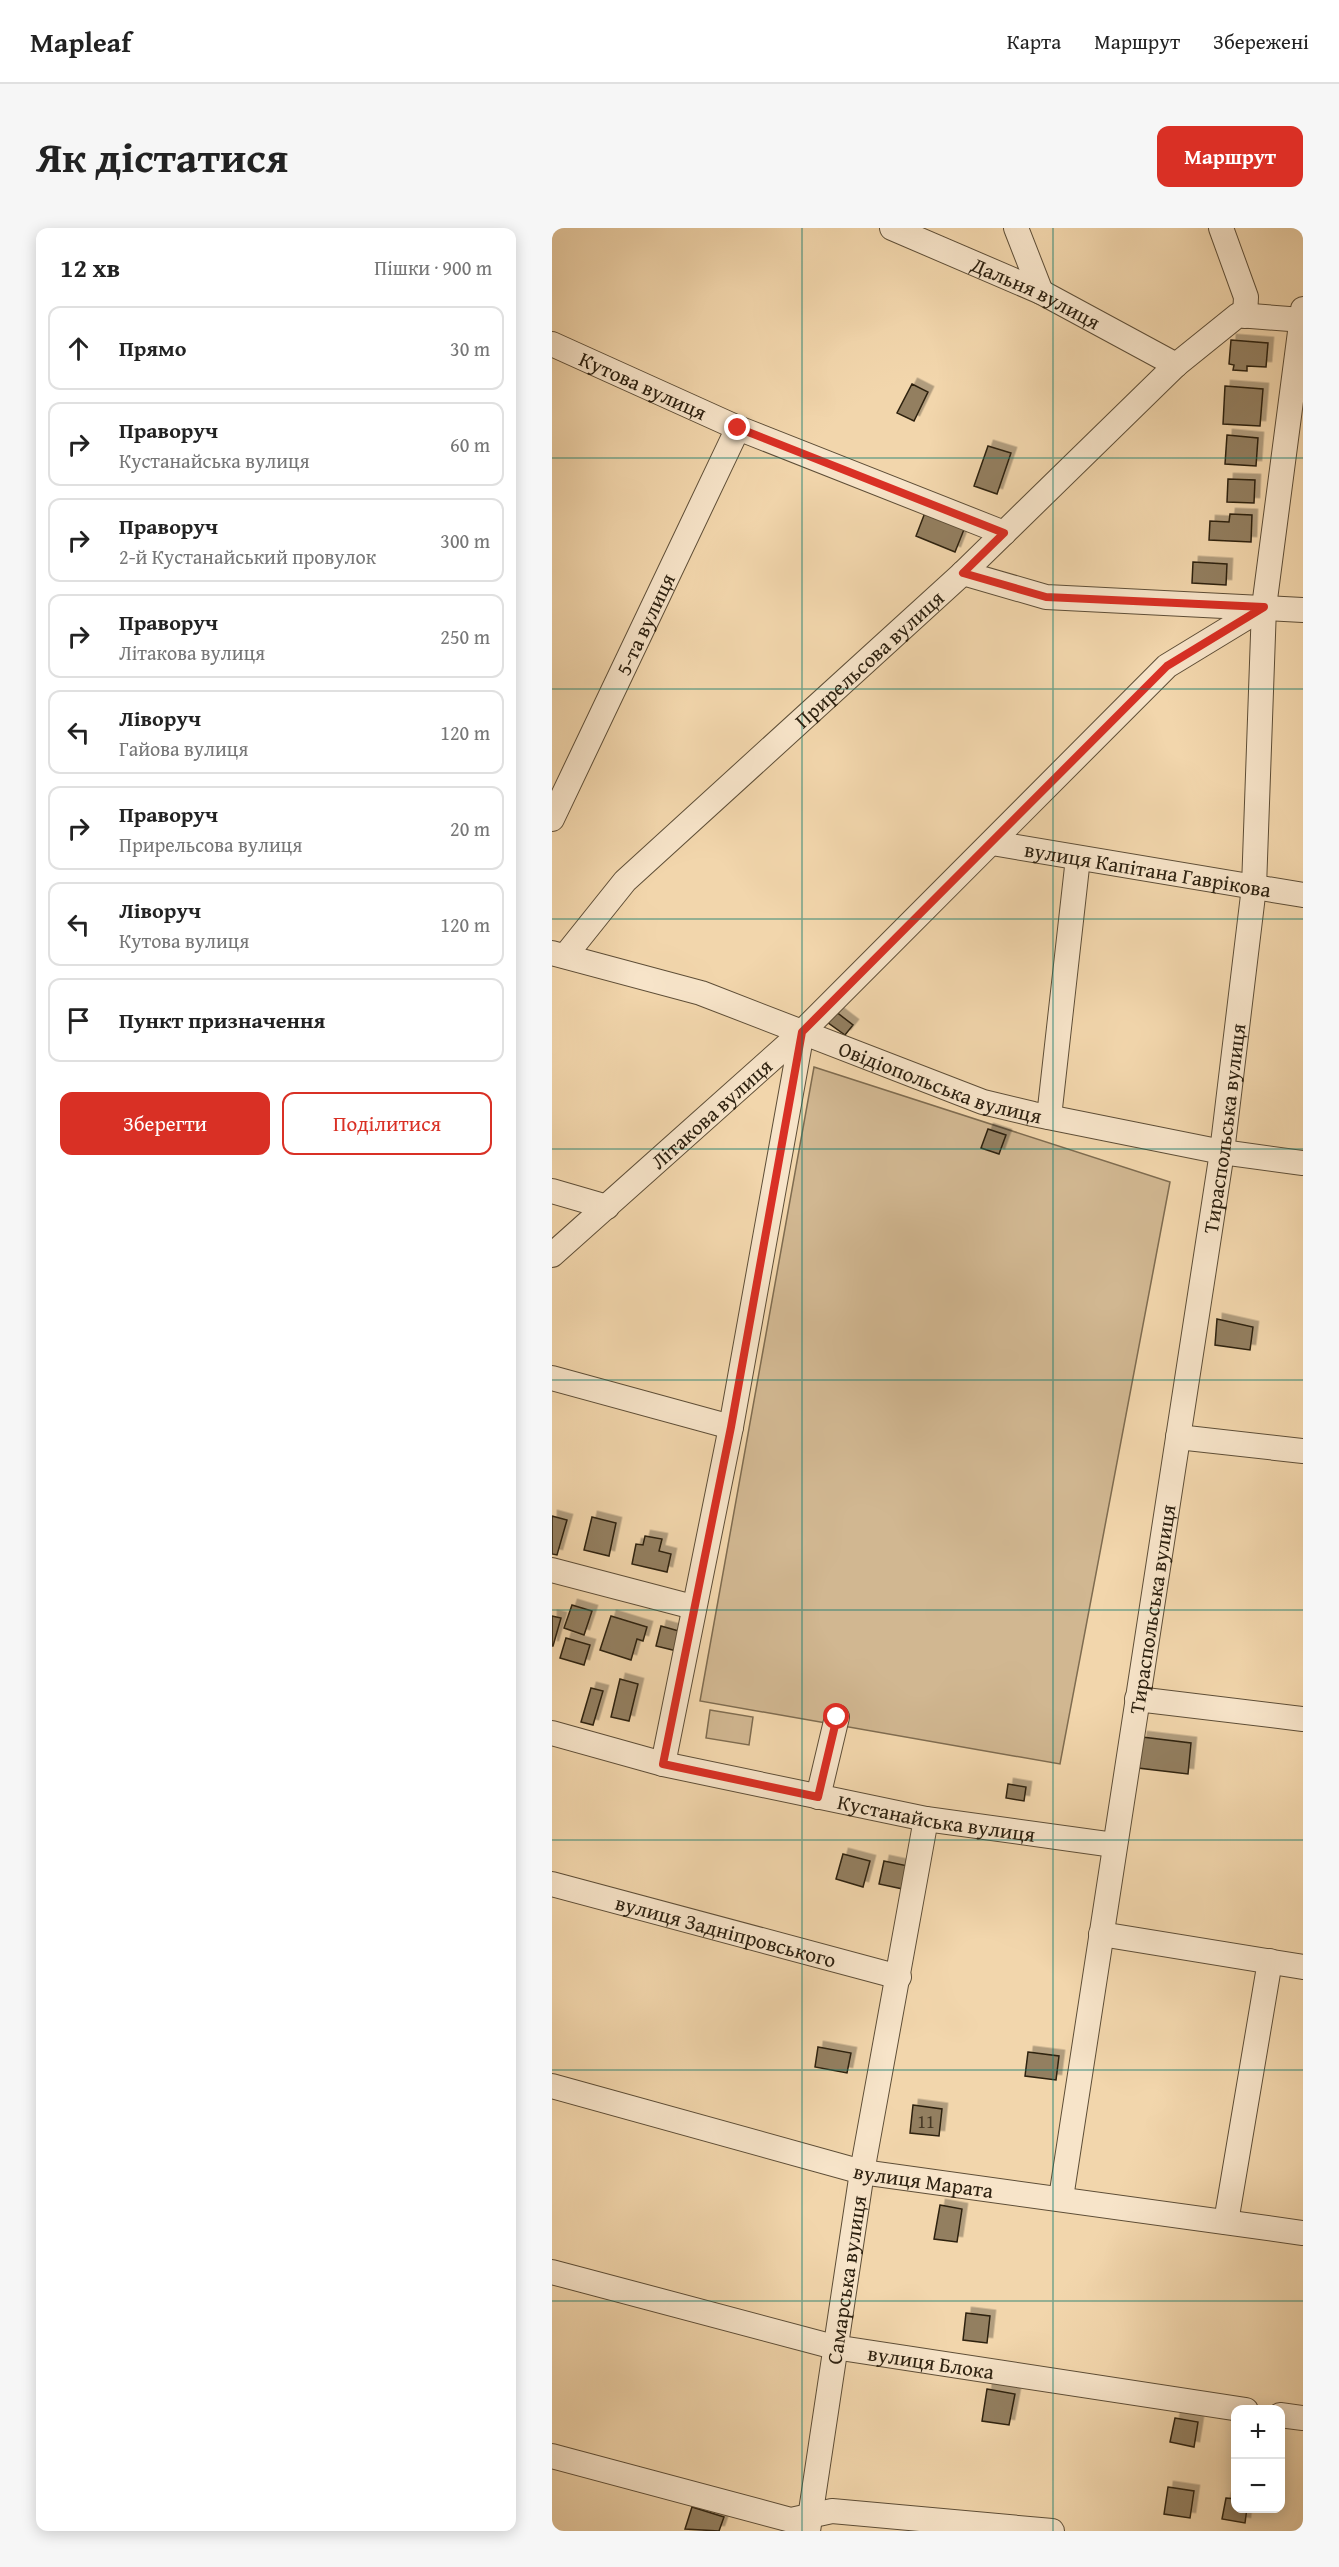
<!DOCTYPE html>
<html lang="uk">
<meta charset="utf-8">
<style>
body{margin:0;font-family:"Gentium Book Plus",serif;background:#f6f6f6;color:#222}
.controls{position:absolute;right:18px;bottom:18px;display:grid;overflow:hidden;border-radius:12px;box-shadow:0 3px 15px #0003}
.controls button{width:54px;height:54px;display:grid;place-items:center;padding:0;border:0;border-bottom:2px solid #e0e0e0;background:#fff;color:#222;font:30px sans-serif}
.stop{position:absolute;width:18px;height:18px;margin:-14px;border:4px solid #d93025;border-radius:50%;background:#fff}
.stop.end{background:#d93025;border-color:#fff;box-shadow:0 2px 6px #0008}
.list{margin:0;padding:0;list-style:none}
h2{display:flex;justify-content:space-between;align-items:center;height:78px;margin:0;padding:0 24px;font-size:26px}
h2 small{font-size:20px;font-weight:400;color:#767676}
.list li{display:grid;grid-template-columns:39px 1fr auto;gap:18px;align-items:center;box-sizing:border-box;height:84px;margin:0 12px 12px;padding:0 12px;border:2px solid #e0e0e0;border-radius:12px}
.list b{display:block;font-size:22px;white-space:nowrap}
.list p{margin:0;font-size:20px;white-space:nowrap;color:#767676}
.list em{font-size:20px;font-style:normal;color:#767676}
.actions{display:flex;gap:12px;padding:18px 24px}
.actions a{flex:1;padding:14px 0;border:2px solid #d93025;border-radius:12px;text-align:center;font-size:21px;color:#d93025}
.actions .main{background:#d93025;color:#fff}
.icon{flex:none;width:33px;height:33px;fill:none;stroke:currentColor;stroke-width:2;stroke-linecap:round;stroke-linejoin:round}
.map{position:relative;flex:none;width:751px;height:2303px;overflow:hidden;border-radius:12px}
header{display:flex;align-items:center;gap:36px;box-sizing:border-box;height:84px;padding:0 30px;background:#fff;border-bottom:2px solid #e0e0e0}
header strong{font-size:28px}
nav{display:flex;gap:33px;margin-inline-start:auto;font-size:21px}
.intro{display:flex;align-items:center;justify-content:space-between;box-sizing:border-box;height:144px;padding:0 36px}
h1{margin:0;font-size:42px}
.button{padding:15px 27px;border-radius:12px;background:#d93025;color:#fff;font-size:21px;font-weight:700}
main{display:flex;gap:36px;padding:0 36px}
aside{flex:1;background:#fff;border-radius:12px;box-shadow:0 3px 15px #0003}
.map>svg:first-child{display:block}
</style>
<header>
<strong>Mapleaf</strong>
<nav><a>Карта</a><a>Маршрут</a><a>Збережені</a></nav>
</header>
<div class="intro"><h1>Як дістатися</h1><a class="button">Маршрут</a></div>
<main>
<aside>
<h2>12 хв<small>Пішки · 900 m</small></h2>
<ul class="list">
<li><svg class="icon" aria-label="ahead" viewBox="0 0 24 24"><path d="M12 20V5M6 11l6-6 6 6"/></svg><div><b>Прямо</b></div><em>30 m</em></li>
<li><svg class="icon" aria-label="right" viewBox="0 0 24 24"><path d="M7 20v-9h11M14 6l5 5-5 5"/></svg><div><b>Праворуч</b><p>Кустанайська вулиця</p></div><em>60 m</em></li>
<li><svg class="icon" aria-label="right" viewBox="0 0 24 24"><path d="M7 20v-9h11M14 6l5 5-5 5"/></svg><div><b>Праворуч</b><p>2-й Кустанайський провулок</p></div><em>300 m</em></li>
<li><svg class="icon" aria-label="right" viewBox="0 0 24 24"><path d="M7 20v-9h11M14 6l5 5-5 5"/></svg><div><b>Праворуч</b><p>Літакова вулиця</p></div><em>250 m</em></li>
<li><svg class="icon" aria-label="left" viewBox="0 0 24 24"><path d="M17 20v-9H6M10 6l-5 5 5 5"/></svg><div><b>Ліворуч</b><p>Гайова вулиця</p></div><em>120 m</em></li>
<li><svg class="icon" aria-label="right" viewBox="0 0 24 24"><path d="M7 20v-9h11M14 6l5 5-5 5"/></svg><div><b>Праворуч</b><p>Прирельсова вулиця</p></div><em>20 m</em></li>
<li><svg class="icon" aria-label="left" viewBox="0 0 24 24"><path d="M17 20v-9H6M10 6l-5 5 5 5"/></svg><div><b>Ліворуч</b><p>Кутова вулиця</p></div><em>120 m</em></li>
<li><svg class="icon" aria-label="arrive" viewBox="0 0 24 24"><path d="M6 21V4h12l-3 4 3 4H6"/></svg><div><b>Пункт призначення</b></div></li>
</ul>
<div class="actions"><a class="main">Зберегти</a><a>Поділитися</a></div>
</aside>
<div class="map">
<svg width="751" height="2303" viewBox="0 0 751 2303">
<defs>
<filter id="shadow"><feDropShadow dx="5.5" dy="-5.5" stdDeviation="0" flood-color="#0004"/></filter>
</defs>
<rect width="100%" height="100%" fill="#f2d6ac"/>
<filter id="stains"><feTurbulence type="fractalNoise" baseFrequency=".00333" numOctaves="4"/><feColorMatrix values="0 0 0 0 .2 0 0 0 0 .09 0 0 0 0 .02 0 0 0 .5 -.17"/></filter>
<radialGradient id="worn" r=".72"><stop offset=".6" stop-color="#630" stop-opacity="0"/><stop offset="1" stop-color="#630" stop-opacity=".3"/></radialGradient>
<!-- green -->
<path fill="#d1b791" stroke="#7f6c50" stroke-width="1.5" d="M262 839 618 954 508 1536 148 1473Z
M158 1482 201 1489 197 1517 154 1510Z"/>
<!-- building -->
<path fill="#937f61" stroke="#2d2110" stroke-width="1.5" filter="url(#shadow)" d="M679 112 716 115 714 139 695 138V143L681 142 682 137 677 136Z
M360 156 376 164 362 193 345 185Z
M673 158 711 161 708 198 671 196Z
M675 207 706 210 704 238 673 236Z
M436 218 459 225 445 266 422 258Z
M676 251 703 252 702 275 675 274Z
M374 282 413 299 403 324 364 308Z
M678 286 700 287 699 314 657 312 658 293 677 294Z
M641 334 675 336 674 357 640 355Z
M283 783 301 797 293 807 275 794Z
M436 901 454 907 447 926 429 920Z
M665 1091 701 1099 698 1122 663 1117Z
M0 1288 15 1292 5 1327 0 1326Z
M40 1289 64 1295 57 1328 32 1322Z
M93 1308 110 1311 107 1323 119 1326 115 1344 80 1336 84 1316 91 1317Z
M20 1377 40 1383 32 1407 12 1400Z
M0 1388 9 1390 1 1418H0Z
M59 1388 95 1399 91 1413 85 1411 79 1432 48 1422Z
M109 1398 134 1405 129 1424 104 1418Z
M14 1410 38 1417 32 1437 8 1430Z
M68 1451 86 1456 77 1493 59 1489Z
M39 1460 51 1463 41 1497 29 1494Z
M590 1509 639 1515 636 1546 586 1540Z
M456 1556 474 1559 472 1573 454 1570Z
M291 1626 318 1633 311 1659 284 1651Z
M332 1633 356 1638 351 1661 327 1656Z
M266 1819 299 1825 295 1845 263 1839Z
M476 1824 507 1828 504 1852 473 1848Z
M361 1877 390 1881 387 1908 358 1905Z
M388 1977 410 1981 405 2014 382 2011Z
M414 2085 438 2088 435 2115 411 2112Z
M435 2161 463 2166 457 2197 430 2193Z
M623 2190 646 2194 642 2219 618 2214Z
M683 2200H684V2225L680 2224Z
M616 2259 642 2263 638 2290 612 2286Z
M674 2270 684 2271V2280H695L693 2295 670 2291Z
M140 2279 172 2289 167 2303 133 2301Z"/>
<g fill="none" stroke-linecap="round" stroke-linejoin="round">
<!-- minor casing -->
<g stroke="#5e4e37" stroke-width="26">
<g id="minor">
<path id="s1" d="M340 0 489 64 624 137"/>
<path d="M464 0 489 64"/>
<path d="M669 0 694 69 693 88"/>
<path id="s2" d="M0 116 186 200 452 305"/>
<path d="M411 345 494 369 751 382"/>
<path id="s3" d="M0 591 186 200"/>
<path id="s4" d="M440 615 751 667"/>
<path id="s5" d="M0 725 149 765 431 874 481 886 670 924 751 935"/>
<path id="s6" d="M13 728 73 653 411 345 624 137 686 87 751 92"/>
<path d="M497 889 526 630"/>
<path d="M0 963 55 979"/>
<path id="s7" d="M0 1027 250 804 615 438 712 379"/>
<path d="M0 1150 179 1199"/>
<path d="M626 1209 751 1223"/>
<path d="M0 1342 141 1379"/>
<path d="M585 1471 751 1491"/>
<path id="s8" d="M0 1505 111 1536 374 1591 562 1617"/>
<path d="M111 1536 179 1199 250 804"/>
<path d="M266 1569 285 1489"/>
<path id="s9" d="M0 1656 347 1749"/>
<path d="M549 1706 751 1739"/>
<path id="s10" d="M0 1858 310 1944 751 2005"/>
<path id="s11" d="M509 1970 670 924 702 659 712 379 751 81"/>
<path d="M674 1994 718 1733"/>
<path id="s12" d="M0 2044 282 2119 694 2182"/>
<path d="M728 2187 751 2190"/>
<path d="M0 2228 239 2292 280 2283 500 2303"/>
<path id="s13" d="M256 2303 310 1944 374 1591"/>
</g>
</g>
<!-- minor -->
<use href="#minor" stroke="#f7e4c9" stroke-width="24"/>
</g>
<g fill="none" stroke-linecap="round" stroke-linejoin="round">
<!-- route -->
<path stroke="#d93025" stroke-width="8" d="M186 200 452 305 411 345 494 369 712 379 615 438 250 804 179 1199 111 1536 266 1569 285 1489"/>
</g>
<!-- grid -->
<path fill="none" stroke="#0f766e" stroke-width="1.5" stroke-opacity="0.55" d="M250 0V2303M501 0V2303M0 230H751M0 461H751M0 691H751M0 921H751M0 1152H751M0 1382H751M0 1612H751M0 1842H751M0 2073H751"/>
<g text-anchor="middle" dominant-baseline="central" stroke-width="5" stroke-linejoin="round" paint-order="stroke">
<!-- number labels -->
<g font-size="18" fill="#463824">
<text x="374" y="1893">11</text>
</g>
<!-- street labels -->
<g font-size="21" fill="#2d2110" stroke="#f7e4c9">
<text stroke="none"><textPath href="#s1" startOffset="158">Дальня вулиця</textPath></text>
<text stroke="none"><textPath href="#s2" startOffset="100">Кутова вулиця</textPath></text>
<text stroke="none"><textPath href="#s3" startOffset="216">5-та вулиця</textPath></text>
<text stroke="none"><textPath href="#s6" startOffset="426">Прирельсова вулиця</textPath></text>
<text stroke="none"><textPath href="#s4" startOffset="158">вулиця Капітана Гаврікова</textPath></text>
<text stroke="none"><textPath href="#s5" startOffset="410">Овідіопольська вулиця</textPath></text>
<text stroke="none"><textPath href="#s7" startOffset="213">Літакова вулиця</textPath></text>
<text stroke="none"><textPath href="#s11" startOffset="1082">Тираспольська вулиця</textPath></text>
<text stroke="none"><textPath href="#s11" startOffset="596">Тираспольська вулиця</textPath></text>
<text stroke="none"><textPath href="#s8" startOffset="394">Кустанайська вулиця</textPath></text>
<text stroke="none"><textPath href="#s9" startOffset="180">вулиця Задніпровського</textPath></text>
<text stroke="none"><textPath href="#s10" startOffset="384">вулиця Марата</textPath></text>
<text stroke="none"><textPath href="#s13" startOffset="254">Самарська вулиця</textPath></text>
<text stroke="none"><textPath href="#s12" startOffset="390">вулиця Блока</textPath></text>
</g>
</g>
<rect width="100%" height="100%" filter="url(#stains)"/>
<rect width="100%" height="100%" fill="url(#worn)"/>
</svg>
<div class="controls">
<button>+</button>
<button>−</button>
</div>
<div class="stop" style="left:285px;top:1489px"></div>
<div class="stop end" style="left:186px;top:200px"></div>
</div>
</main>
